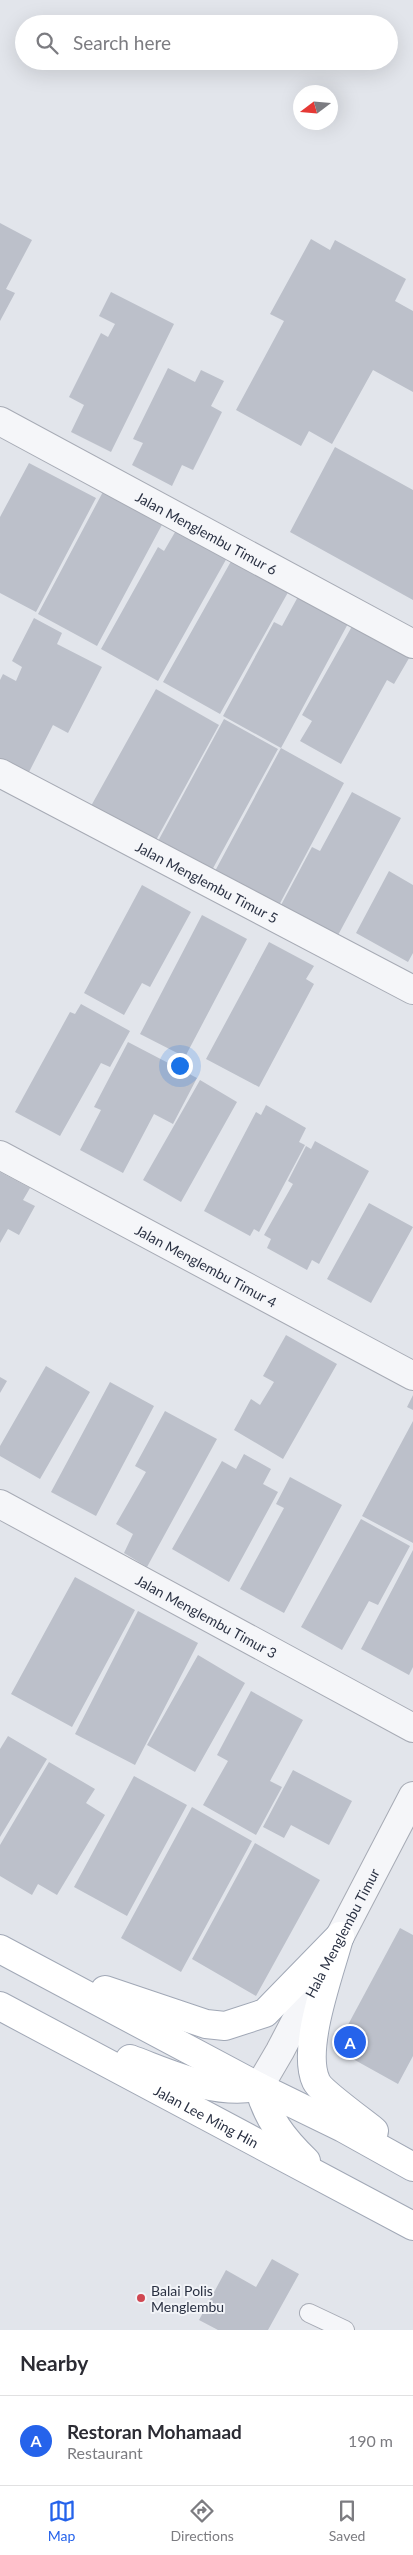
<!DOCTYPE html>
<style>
body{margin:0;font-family:Lato,sans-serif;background:#f7f7f7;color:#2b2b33}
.compass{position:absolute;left:293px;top:85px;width:45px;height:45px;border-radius:50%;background:#fff;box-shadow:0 5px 20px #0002;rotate:254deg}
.you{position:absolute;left:179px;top:1065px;width:18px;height:18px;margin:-12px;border:4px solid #fff;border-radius:50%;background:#1a73e8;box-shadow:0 0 0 8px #1a73e833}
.badge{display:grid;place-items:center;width:32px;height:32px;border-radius:50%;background:#2563eb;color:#fff;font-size:16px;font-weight:700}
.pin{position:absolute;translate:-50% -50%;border:2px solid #fff;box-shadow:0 1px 5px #0006}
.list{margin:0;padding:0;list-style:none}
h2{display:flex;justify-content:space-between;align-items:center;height:65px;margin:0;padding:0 20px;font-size:21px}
h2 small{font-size:16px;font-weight:400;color:#7c7c81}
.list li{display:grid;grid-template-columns:32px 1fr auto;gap:15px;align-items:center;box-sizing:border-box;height:90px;padding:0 20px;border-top:1px solid #e1e1e2}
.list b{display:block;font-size:19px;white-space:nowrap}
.list p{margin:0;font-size:16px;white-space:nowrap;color:#7c7c81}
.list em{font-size:16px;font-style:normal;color:#7c7c81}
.icon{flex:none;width:28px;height:28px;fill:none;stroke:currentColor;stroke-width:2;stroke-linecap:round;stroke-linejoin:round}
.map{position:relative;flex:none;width:413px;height:2330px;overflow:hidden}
.search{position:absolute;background:#fff;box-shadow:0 5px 20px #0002;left:15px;right:15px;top:15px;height:55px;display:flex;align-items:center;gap:12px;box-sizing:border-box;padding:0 18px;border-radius:28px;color:#7c7c81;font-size:19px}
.sheet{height:155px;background:#fff}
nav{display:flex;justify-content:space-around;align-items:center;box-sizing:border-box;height:70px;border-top:1px solid #e1e1e2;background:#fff;font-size:14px;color:#7c7c81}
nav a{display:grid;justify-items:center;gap:2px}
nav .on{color:#2563eb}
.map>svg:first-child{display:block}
</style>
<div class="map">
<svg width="413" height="2330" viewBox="0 0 413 2330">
<rect width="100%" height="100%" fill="#e2e5eb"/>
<!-- building -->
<path fill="#bcc0ca" d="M0 223 32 240 6 289 15 293 0 321Z
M311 239 330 250 335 240 406 279 395 301 413 311V392L373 370 332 444 309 431 301 446 236 410 284 321 270 314Z
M111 292 174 324 111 452 71 432 84 405 69 397 101 333 108 337 115 324 99 316Z
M168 368 195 382 201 370 224 381 211 406 222 412 193 470 182 465 172 486 132 465 143 443 133 439Z
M335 447 413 490V600L290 532Z
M29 463 96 498 36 612 0 593V517Z
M105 488 164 521 97 646 38 614Z
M178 527 228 556 158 681 101 649 158 547 164 551Z
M234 556 291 587 220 714 163 682Z
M300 593 350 620 281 748 223 716 274 622 282 626Z
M34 618 62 633 57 644 102 667 68 733 53 725 28 774 0 759V680L3 674 16 681 22 667 12 661Z
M355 621 412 653 394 684 387 680 341 764 300 741 312 721 302 715Z
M156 689 219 725 155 842 91 806Z
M224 719 278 749 211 872 157 843Z
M281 748 344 783 278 907 214 873Z
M352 792 401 818 337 937 280 907 312 847 320 851Z
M389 871 413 885V953L408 962 356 933Z
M142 885 191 912 150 987 142 983 124 1015 84 993Z
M202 915 247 939 185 1057 140 1034Z
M269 942 314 966 306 979 314 984 259 1087 206 1059Z
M81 1004 130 1031 110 1067 101 1063 60 1136 15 1112 70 1012 75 1014Z
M128 1042 197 1078 173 1124 154 1114 123 1173 80 1150 101 1110 94 1107Z
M200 1080 237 1102 181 1202 143 1180Z
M266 1105 306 1128 299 1142 305 1145 259 1232 254 1229 250 1236 204 1211 256 1112 261 1115Z
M315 1141 369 1171 319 1264 312 1260 307 1270 267 1248 271 1239 264 1235 293 1184 288 1181 306 1146 311 1149Z
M0 1172 30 1188 23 1200 35 1206 19 1235 8 1229 0 1243Z
M369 1203 413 1227 371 1303 327 1279Z
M286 1335 337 1364 283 1459 234 1430 251 1399 260 1405 274 1382 263 1376Z
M46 1366 90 1392 40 1479 0 1456V1446Z
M0 1377 7 1381 0 1393Z
M110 1382 154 1406 96 1516 51 1492Z
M413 1395V1410L407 1407Z
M165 1411 217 1439 147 1567 124 1553 133 1534 116 1524 146 1472 135 1466Z
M413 1421V1543L362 1516Z
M244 1454 271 1469 263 1484 278 1492 229 1582 172 1549 222 1461 236 1469Z
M290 1477 342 1505 284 1613 240 1589 284 1508 276 1504Z
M361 1519 410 1546 378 1605 369 1601 342 1650 301 1627Z
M413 1550V1667L409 1675 361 1649Z
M75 1577 135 1610 72 1727 11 1694Z
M138 1611 198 1643 135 1765 75 1734Z
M198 1655 245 1683 195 1772 147 1745Z
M251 1691 303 1720 270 1781 282 1787 256 1835 203 1805 228 1761 217 1755Z
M8 1736 47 1759 0 1837V1749Z
M49 1762 95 1789 86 1803 105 1815 57 1895 38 1884 32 1895 0 1876V1845Z
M293 1770 352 1801 329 1845 291 1825 284 1838 263 1827Z
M134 1776 187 1805 127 1916 74 1887Z
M192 1807 252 1841 181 1972 121 1938Z
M255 1843 320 1880 256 1996 192 1959Z
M400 1928 413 1935V2056L398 2084 335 2049Z
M272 2259 299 2274 268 2330H218L199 2320 226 2270 256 2287Z"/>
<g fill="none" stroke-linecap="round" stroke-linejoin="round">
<!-- service casing -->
<g stroke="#a7abb5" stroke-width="20">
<path id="service" d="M309 2313 345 2330"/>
</g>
<!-- minor casing -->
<g stroke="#a7abb5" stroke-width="30">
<g id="minor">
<path id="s1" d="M0 421 413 644"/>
<path id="s2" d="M0 773 413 990"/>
<path id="s3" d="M0 1155 413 1376"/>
<path id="s4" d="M0 1504 413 1728"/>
</g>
</g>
<!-- tertiary casing -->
<g stroke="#a7abb5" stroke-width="30">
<g id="tertiary">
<path id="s5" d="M259 2087 280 2051 413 1796"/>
</g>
</g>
<!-- primary casing -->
<g stroke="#a1a8b6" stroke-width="30">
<g id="primary">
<path d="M339 1938C330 1972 301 2048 316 2081 320 2091 363 2122 374 2131"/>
<path d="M0 1949 259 2087 343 2128 413 2167"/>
<path d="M105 1990 206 2024 225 2026 265 2013 340 1936"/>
<path id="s6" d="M0 2006 413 2226"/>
<path d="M130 2059C171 2074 213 2095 257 2087"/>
<path d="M259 2087C267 2118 283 2139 306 2161"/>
</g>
</g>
<!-- service -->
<use href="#service" stroke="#f5f6f9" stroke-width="18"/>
<!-- minor -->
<use href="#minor" stroke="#f5f6f9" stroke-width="28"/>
<!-- tertiary -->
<use href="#tertiary" stroke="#f5f6f9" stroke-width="28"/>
<!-- primary -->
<use href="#primary" stroke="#fff" stroke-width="28"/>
</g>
<!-- markers -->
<circle fill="#d04751" stroke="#f2f4f8" stroke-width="2" cx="141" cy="2298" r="5"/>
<g text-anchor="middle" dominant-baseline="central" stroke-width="4" stroke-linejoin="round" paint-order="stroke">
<!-- street labels -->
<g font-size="14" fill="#2a3143" stroke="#f2f4f8">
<text stroke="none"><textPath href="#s1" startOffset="235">Jalan Menglembu Timur 6</textPath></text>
<text stroke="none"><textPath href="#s2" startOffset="234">Jalan Menglembu Timur 5</textPath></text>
<text stroke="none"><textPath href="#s3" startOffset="234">Jalan Menglembu Timur 4</textPath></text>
<text stroke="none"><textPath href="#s4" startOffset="235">Jalan Menglembu Timur 3</textPath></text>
<text stroke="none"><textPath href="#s5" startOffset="175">Hala Menglembu Timur</textPath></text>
<text stroke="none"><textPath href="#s6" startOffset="234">Jalan Lee Ming Hin</textPath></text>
</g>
<!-- poi labels -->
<g font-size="14" fill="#2a3143" stroke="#f2f4f8" text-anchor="start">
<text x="151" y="2290">Balai Polis<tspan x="151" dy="16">Menglembu</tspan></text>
</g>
</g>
</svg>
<svg class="compass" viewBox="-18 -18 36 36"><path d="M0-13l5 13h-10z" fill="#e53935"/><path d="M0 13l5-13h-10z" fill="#7c7c81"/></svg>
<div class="you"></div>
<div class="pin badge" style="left:350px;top:2042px">A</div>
<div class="search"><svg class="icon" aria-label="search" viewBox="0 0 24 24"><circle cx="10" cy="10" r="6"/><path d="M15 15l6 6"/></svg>Search here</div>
</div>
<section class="sheet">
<h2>Nearby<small></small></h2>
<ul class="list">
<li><span class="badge">A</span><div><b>Restoran Mohamaad</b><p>Restaurant</p></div><em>190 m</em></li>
</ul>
</section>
<nav>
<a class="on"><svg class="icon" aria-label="map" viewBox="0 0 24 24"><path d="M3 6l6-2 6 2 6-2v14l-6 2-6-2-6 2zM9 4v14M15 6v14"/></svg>Map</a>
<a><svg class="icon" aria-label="directions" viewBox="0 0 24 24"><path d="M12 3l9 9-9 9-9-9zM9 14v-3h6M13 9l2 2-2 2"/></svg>Directions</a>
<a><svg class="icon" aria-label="saved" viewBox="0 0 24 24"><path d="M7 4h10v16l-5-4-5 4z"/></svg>Saved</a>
</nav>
